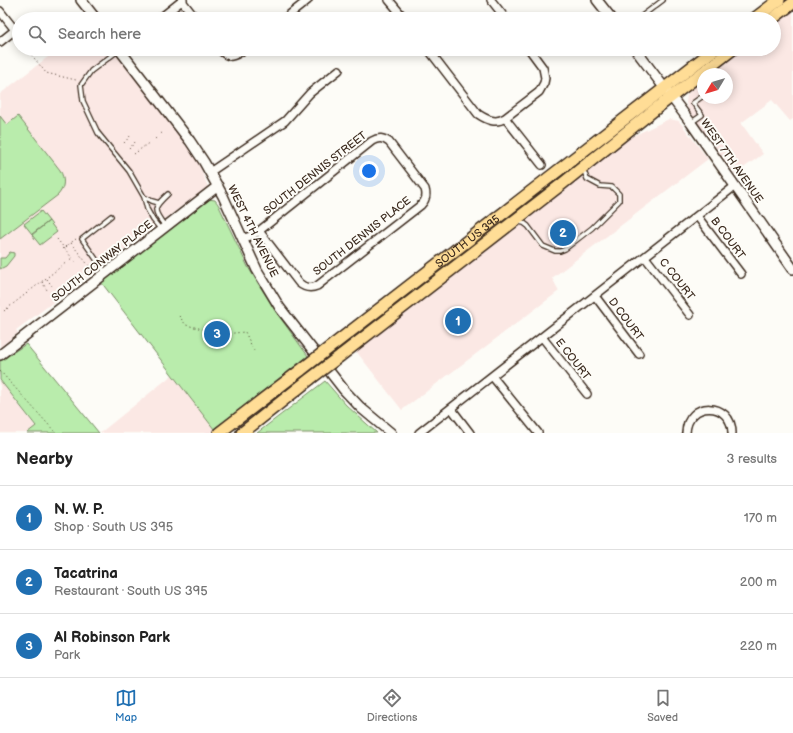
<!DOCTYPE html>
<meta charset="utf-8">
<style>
body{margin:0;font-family:"Balsamiq Sans",sans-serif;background:#f6f6f6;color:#222}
.compass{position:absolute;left:697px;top:68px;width:36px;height:36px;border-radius:50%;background:#fff;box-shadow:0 2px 10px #0003;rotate:232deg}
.you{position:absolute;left:369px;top:171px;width:14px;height:14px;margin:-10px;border:3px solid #fff;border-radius:50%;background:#1a73e8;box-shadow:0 0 0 6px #1a73e833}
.badge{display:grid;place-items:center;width:26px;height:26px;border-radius:50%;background:#1f6fb2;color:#fff;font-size:13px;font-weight:700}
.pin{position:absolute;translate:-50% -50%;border:2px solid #fff;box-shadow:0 1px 4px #0006}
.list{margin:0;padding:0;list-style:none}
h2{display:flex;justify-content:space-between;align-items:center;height:52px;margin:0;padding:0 16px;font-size:17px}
h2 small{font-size:13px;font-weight:400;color:#767676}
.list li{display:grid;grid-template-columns:26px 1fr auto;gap:12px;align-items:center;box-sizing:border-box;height:64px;padding:0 16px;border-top:1px solid #e0e0e0}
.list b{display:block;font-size:15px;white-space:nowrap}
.list p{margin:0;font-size:13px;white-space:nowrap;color:#767676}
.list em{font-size:13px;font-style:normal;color:#767676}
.icon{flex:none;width:22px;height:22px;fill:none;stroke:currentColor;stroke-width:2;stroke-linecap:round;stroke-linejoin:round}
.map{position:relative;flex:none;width:793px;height:433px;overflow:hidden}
.search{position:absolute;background:#fff;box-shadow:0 2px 10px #0003;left:12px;right:12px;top:12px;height:44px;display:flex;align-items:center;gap:10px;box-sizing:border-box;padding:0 14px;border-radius:22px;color:#767676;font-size:15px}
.sheet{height:244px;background:#fff}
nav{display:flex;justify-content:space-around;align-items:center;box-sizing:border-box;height:56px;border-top:1px solid #e0e0e0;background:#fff;font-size:11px;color:#767676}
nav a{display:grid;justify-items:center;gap:2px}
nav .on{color:#1f6fb2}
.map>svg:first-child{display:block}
</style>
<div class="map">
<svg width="793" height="433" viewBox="0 0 793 433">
<rect width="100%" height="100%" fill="#fdfcf7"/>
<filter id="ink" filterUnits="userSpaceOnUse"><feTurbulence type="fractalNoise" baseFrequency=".025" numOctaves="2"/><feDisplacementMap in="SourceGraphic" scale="8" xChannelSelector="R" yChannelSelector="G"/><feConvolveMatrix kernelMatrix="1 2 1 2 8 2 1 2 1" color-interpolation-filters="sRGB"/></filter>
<g filter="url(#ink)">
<!-- built -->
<path fill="#fbe8e4" d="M793 9V119L790 121 772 100 741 123 763 154 735 174 689 111 686 103 687 95 692 87 703 79V98H727V74H709L741 49H774V24Z
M58 49H112L196 157 208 187 16 330 18 333 0 347V94Z
M669 119 679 121 708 159 552 278 559 291 402 410 356 351 631 137Z
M172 375 214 429 210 433H100Z
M0 380 36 427 27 433H0Z"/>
<!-- green -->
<path fill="#b9ecac" stroke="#7a8b65" d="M0 116 7 125 18 116 60 170C65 179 65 187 58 195L0 239Z
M208 199 215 200 218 204 248 267 276 312 308 356 214 429 101 282Z
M41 211 49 221 32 234 24 224Z
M49 221 57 232 40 245 32 235Z
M10 252 14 253V256L6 266 0 269V258H5Z
M26 344 99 433H27L36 426 0 380V361Z
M325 381 346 405 377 433H257Z"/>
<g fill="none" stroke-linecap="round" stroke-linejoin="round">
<!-- service casing -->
<g stroke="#3b2a1e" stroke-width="6">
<path id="service" d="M638 19 663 0
M119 50 91 71 81 85 83 101 98 133 129 171 144 197 147 209 153 220 161 230
M640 54 645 49
M692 122 702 115 693 103 703 96
M144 197 152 201 159 203
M518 222 524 223 528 226 543 246 555 251H560L565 249 592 228 619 201V194L612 187 600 186 587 179 583 168
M165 226C152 209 153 208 168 194
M105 272 82 239 111 216"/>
</g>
<!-- minor casing -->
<g stroke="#3b2a1e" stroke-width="10">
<path id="minor" d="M389 0 405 19
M491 0 506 19
M182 1 196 19
M0 11 15 30 0 42
M159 19 183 0
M284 19 308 0
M219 49C229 60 234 57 245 49
M428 49 478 114C487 120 496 124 505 118L542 165
M505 118 539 92 544 83 545 78 543 68 529 49
M210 172 285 121 310 93 339 70
M697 216 741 274
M242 239 253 235 259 231 372 141C379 137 383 138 389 142L425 189C427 196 426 200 421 205L317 286C310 289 305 288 299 283L259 231
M645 257 690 315
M595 296 639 354
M542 337 587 394
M492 376 538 433
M451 408 470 433
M419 433 735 186
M686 433C687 400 732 401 732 433"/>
</g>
<!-- tertiary casing -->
<g stroke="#3b2a1e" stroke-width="12">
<path id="tertiary" d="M81 0 96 19
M597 0 612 19
M119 49 190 141 204 162 223 196 257 270 280 308 344 390 361 408 391 433
M635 49 691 123 793 269
M0 355 218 186"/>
</g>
<!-- trunk casing -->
<g stroke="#3b2a1e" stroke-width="14">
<g id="trunk">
<path d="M754 19 779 0"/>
<path d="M772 19 793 3"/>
<path id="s1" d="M333 345 715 49"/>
<path d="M340 356 562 184 654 110 733 49"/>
<path d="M219 433 301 370"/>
<path d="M242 433 310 379"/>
</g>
</g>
<!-- path -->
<path stroke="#3b2a1e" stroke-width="1" stroke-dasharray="1 3" stroke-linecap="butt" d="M18 37 19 38
M27 49 46 73 76 80
M155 139 163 132
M124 143 131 135
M129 149 136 141
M134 154 150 142
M57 239 76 263
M71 243 93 271
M62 249 76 239
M47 279 52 286
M42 282 47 290
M4 311 72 258
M179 316 186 325 223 334 245 332 254 351
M0 371 56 433"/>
<!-- service -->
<use href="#service" stroke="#fdfcf7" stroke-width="3.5"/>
<!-- minor -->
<use href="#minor" stroke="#fdfcf7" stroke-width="7"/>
<!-- tertiary -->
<use href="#tertiary" stroke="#fdfcf7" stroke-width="9"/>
<!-- trunk -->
<use href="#trunk" stroke="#ffdd96" stroke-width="11"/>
<!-- trunk-bridge casing -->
<g stroke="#3b2a1e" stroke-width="14" stroke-linecap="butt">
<path id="trunk-bridge" d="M301 370 333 345
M310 379 340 356"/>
</g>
<!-- trunk-bridge -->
<use href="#trunk-bridge" stroke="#ffdd96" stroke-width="11"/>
</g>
</g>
<g text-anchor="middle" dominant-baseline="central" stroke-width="4" stroke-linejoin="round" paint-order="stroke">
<!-- street labels -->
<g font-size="11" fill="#3b2a1e" stroke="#fdfcf7">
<text transform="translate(732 161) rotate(55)">WEST 7TH AVENUE</text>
<text transform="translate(315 173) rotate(-38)">SOUTH DENNIS STREET</text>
<text transform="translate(253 231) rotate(64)">WEST 4TH AVENUE</text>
<text transform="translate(362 236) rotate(-38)">SOUTH DENNIS PLACE</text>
<text transform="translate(728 238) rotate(53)">B COURT</text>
<text stroke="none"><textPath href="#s1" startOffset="170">SOUTH US 395</textPath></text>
<text transform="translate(102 261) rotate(-38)">SOUTH CONWAY PLACE</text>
<text transform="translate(677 279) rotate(52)">C COURT</text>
<text transform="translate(626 319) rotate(53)">D COURT</text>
<text transform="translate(573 359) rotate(52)">E COURT</text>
</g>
</g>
</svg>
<svg class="compass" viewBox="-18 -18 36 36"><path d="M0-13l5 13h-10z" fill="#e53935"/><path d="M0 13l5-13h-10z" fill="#767676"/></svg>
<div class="you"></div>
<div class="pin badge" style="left:458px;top:321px">1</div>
<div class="pin badge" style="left:563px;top:233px">2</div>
<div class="pin badge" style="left:217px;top:334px">3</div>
<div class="search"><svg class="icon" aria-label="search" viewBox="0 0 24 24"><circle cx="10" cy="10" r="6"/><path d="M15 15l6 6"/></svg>Search here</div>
</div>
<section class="sheet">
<h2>Nearby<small>3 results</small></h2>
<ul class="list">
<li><span class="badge">1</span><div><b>N. W. P.</b><p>Shop · South US 395</p></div><em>170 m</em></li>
<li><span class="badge">2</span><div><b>Tacatrina</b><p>Restaurant · South US 395</p></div><em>200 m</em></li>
<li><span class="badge">3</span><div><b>Al Robinson Park</b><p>Park</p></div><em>220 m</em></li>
</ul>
</section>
<nav>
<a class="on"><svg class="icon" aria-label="map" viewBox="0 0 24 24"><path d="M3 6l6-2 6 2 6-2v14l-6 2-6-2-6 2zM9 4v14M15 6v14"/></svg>Map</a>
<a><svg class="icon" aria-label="directions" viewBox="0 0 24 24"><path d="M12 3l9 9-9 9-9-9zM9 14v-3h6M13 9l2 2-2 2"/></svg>Directions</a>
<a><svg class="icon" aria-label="saved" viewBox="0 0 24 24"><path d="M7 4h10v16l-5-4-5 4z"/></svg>Saved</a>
</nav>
